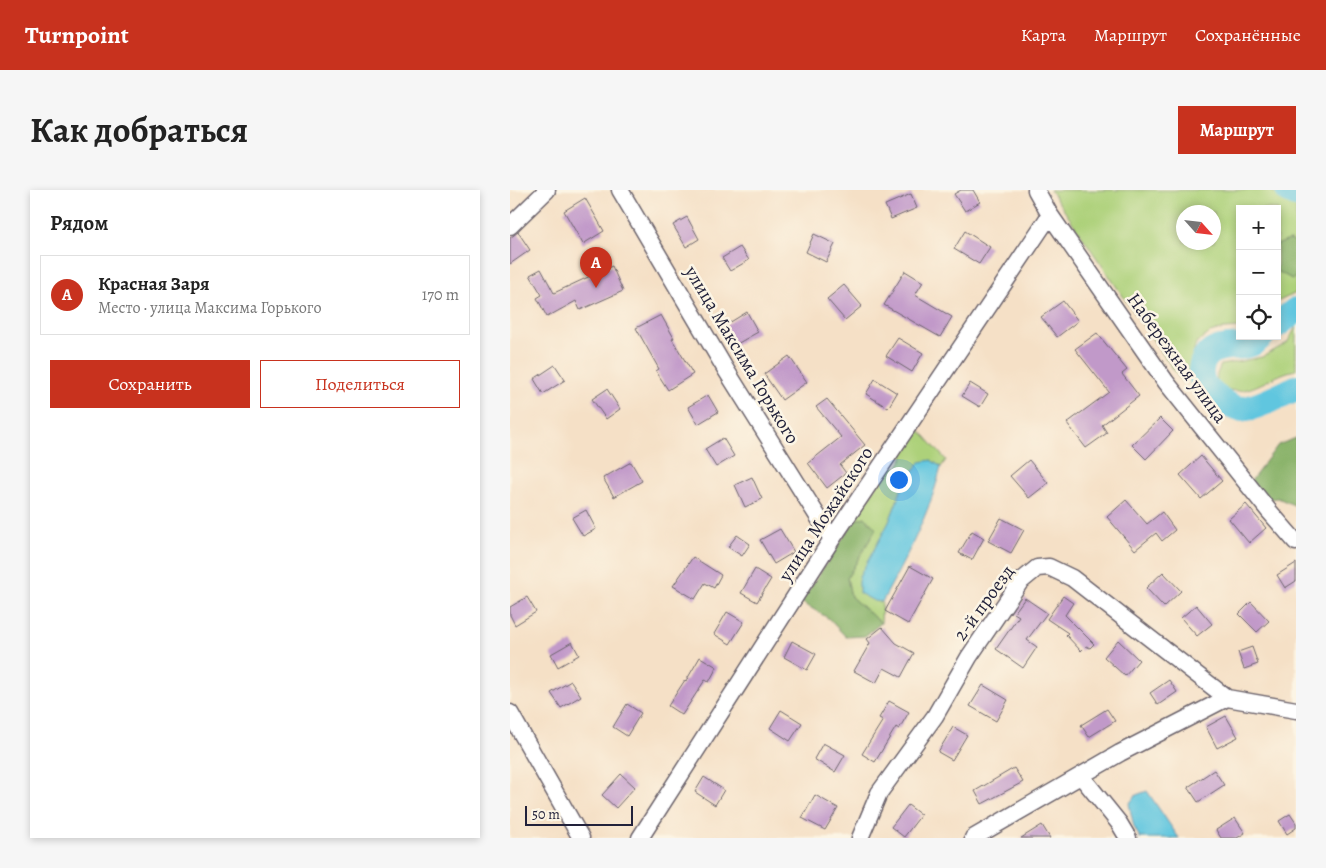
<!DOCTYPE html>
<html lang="ru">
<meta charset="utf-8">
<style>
body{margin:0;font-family:Alegreya,serif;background:#f6f6f6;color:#222}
.controls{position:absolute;right:15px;top:15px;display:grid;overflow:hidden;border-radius:0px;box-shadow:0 2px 8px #0003}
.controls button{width:45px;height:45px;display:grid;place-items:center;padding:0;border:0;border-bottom:1px solid #e0e0e0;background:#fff;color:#222;font:25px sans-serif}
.compass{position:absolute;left:666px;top:15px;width:45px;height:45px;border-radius:50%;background:#fff;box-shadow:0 2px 8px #0003;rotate:117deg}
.scale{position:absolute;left:15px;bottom:12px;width:108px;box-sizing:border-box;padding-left:5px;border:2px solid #22223b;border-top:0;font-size:14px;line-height:18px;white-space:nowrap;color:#22223b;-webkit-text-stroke:4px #fcf5e5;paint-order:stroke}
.you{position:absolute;left:388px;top:289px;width:18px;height:18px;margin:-12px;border:4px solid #fff;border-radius:50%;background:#1a73e8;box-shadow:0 0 0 8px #1a73e833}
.badge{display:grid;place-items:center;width:32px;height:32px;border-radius:50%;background:#c8321e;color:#fff;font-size:16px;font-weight:700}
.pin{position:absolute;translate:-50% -41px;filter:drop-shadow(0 1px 2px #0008)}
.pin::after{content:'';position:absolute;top:26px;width:18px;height:15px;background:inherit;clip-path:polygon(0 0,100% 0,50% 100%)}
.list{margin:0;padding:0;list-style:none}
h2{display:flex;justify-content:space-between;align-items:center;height:65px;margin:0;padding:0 20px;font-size:21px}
h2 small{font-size:16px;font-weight:400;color:#767676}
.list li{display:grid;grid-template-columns:32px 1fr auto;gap:15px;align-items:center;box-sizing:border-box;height:80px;margin:0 10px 10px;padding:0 10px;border:1px solid #e0e0e0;border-radius:0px}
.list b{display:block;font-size:19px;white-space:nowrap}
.list p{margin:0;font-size:16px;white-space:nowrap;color:#767676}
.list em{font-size:16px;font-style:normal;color:#767676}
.actions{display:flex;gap:10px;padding:15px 20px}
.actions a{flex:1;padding:11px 0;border:1px solid #c8321e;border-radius:0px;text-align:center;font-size:18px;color:#c8321e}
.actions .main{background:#c8321e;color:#fff}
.icon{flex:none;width:28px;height:28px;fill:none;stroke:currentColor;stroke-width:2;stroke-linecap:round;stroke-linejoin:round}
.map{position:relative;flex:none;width:786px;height:648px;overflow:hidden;border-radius:0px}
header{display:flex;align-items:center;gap:30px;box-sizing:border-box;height:70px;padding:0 25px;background:#c8321e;color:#fff}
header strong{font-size:24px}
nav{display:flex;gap:28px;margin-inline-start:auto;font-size:18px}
.intro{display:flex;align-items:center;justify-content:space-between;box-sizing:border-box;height:120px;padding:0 30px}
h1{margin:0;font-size:35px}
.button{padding:12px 22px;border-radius:0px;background:#c8321e;color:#fff;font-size:18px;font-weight:700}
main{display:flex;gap:30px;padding:0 30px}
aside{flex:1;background:#fff;border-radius:0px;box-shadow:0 2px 8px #0003}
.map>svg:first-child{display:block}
</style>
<header>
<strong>Turnpoint</strong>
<nav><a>Карта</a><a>Маршрут</a><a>Сохранённые</a></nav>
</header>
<div class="intro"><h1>Как добраться</h1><a class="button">Маршрут</a></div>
<main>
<aside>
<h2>Рядом<small></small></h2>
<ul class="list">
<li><span class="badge">A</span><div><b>Красная Заря</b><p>Место · улица Максима Горького</p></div><em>170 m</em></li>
</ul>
<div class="actions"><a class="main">Сохранить</a><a>Поделиться</a></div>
</aside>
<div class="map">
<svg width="786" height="648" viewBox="0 0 786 648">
<rect width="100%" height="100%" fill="#fcf5e5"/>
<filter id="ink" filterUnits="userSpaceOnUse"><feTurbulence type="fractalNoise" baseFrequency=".02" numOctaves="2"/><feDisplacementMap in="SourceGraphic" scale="10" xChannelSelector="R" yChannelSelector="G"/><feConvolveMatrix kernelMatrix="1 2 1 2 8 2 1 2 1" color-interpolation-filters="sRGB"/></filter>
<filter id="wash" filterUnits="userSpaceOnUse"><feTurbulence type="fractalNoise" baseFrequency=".0096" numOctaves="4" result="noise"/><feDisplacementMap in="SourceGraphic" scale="20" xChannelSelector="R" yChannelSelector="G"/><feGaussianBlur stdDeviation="1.12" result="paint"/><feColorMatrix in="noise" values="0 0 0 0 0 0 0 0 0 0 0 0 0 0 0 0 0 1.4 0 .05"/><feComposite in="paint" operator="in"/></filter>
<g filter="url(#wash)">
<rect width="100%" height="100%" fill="#f5e0c6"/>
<!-- green -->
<path fill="#add17a" stroke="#687a5a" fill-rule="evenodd" d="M540 0H760L786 14V53L779 50 767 55V19H730V138L714 139 700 143 686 153 679 179 672 192ZM674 22H704V52H674Z
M767 81 782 89 786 87V103L767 112Z
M786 137V180C759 184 732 215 706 193L707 184 711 175 752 167 777 153Z
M407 237 436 270 431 277 421 270 393 296 379 332 364 411 372 412 371 433 341 407 337 388 366 339 355 327 345 330 380 275 387 278 394 266 388 263Z"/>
<!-- forest -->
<path fill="#8ab36a" stroke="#566a52" d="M779 50 786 53V87L782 89 767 81V55Z
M786 248V316L768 308 750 310 738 295 768 255Z
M355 327 366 339 337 388 341 407 371 433 355 446 336 447 318 428 291 412 345 330Z"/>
<!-- water -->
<path fill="#61c6df" stroke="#42748d" d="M421 270 431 277C420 323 395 370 372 412L364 411 349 403V387L379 332 393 296 410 272Z
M637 601 669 648H630L624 637 619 614 626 605Z"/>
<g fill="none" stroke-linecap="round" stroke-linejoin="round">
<!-- river -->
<path stroke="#61c6df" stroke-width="26" d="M778 0 786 4
M767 135 786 120
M752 146C749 148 746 152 743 153 730 160 711 153 699 164 691 170 689 183 693 192 696 202 722 220 733 219 747 218 773 204 786 198"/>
</g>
<g id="blocks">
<!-- building -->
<path fill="#c199c9" d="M451 0H463L470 12 455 21 444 4Z
M401 4 407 18 381 29 375 15Z
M75 8 94 41 73 54 54 21Z
M177 27 189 49 176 57 163 35Z
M455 41 480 57 469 74 444 59Z
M8 42 20 60 0 74V48Z
M304 44 325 54 316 72 296 62Z
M230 57 239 70 220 81 212 68Z
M102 76 113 101 70 120 66 111 37 127 27 108 32 105 20 85 31 79 44 103Z
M395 81 413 92 405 105 442 127 430 147 374 115Z
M334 95 352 116 335 130 317 109Z
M553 111 568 131 547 147 531 127Z
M237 122 248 142 225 155 214 136Z
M151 125 164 148 162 149 183 184 158 200 146 181 149 179 126 138Z
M587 143 617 180 612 184 629 206 592 235 597 243 576 258 557 233 599 202 565 159Z
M388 148 413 163 402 182 376 166Z
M279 166 297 192 272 210 254 184Z
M45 175 55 190 33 204 24 189Z
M365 189 387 203 378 218 356 204Z
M460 193 478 204 470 217 452 206Z
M97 199 110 219 96 229 82 209Z
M198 205 208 222 188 234 178 217Z
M317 209 355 255 330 275 336 283 317 298 298 273 331 247 306 217Z
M650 228 663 241 636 269 622 255Z
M213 248 224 266 206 277 195 259Z
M691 266 712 291 691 309 670 285Z
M519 270 538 293 519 308 500 286Z
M121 272 132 291 104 307 93 288Z
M242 287 252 309 235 317 225 295Z
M616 310 637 334 652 322 665 340 652 351 646 343 625 360 597 327Z
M736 314 756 338 739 353 719 329Z
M76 320 86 339 73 346 62 328Z
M491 328 514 340 501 363 478 351Z
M270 339 284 362 264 374 250 350Z
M462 341 474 348 462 370 449 363Z
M227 345 240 354 232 366 218 357Z
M183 367 211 385 204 398 195 393 185 409 163 396Z
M786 373V391L775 398 767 385Z
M400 376 423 389 398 434 375 421Z
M245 379 261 389 247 412 231 403Z
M653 382 671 401 654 417 636 398Z
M553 406 563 413 555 425 584 454 580 458 576 456 571 461 556 445 558 443 537 429Z
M17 407 26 422 5 435 0 425V417Z
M515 408 537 423 517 450 527 457 513 478 486 459 509 426 504 423Z
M741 412 759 431 747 442 729 424Z
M686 415 702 434 687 446 671 428Z
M217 422 234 432 220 454 204 444Z
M372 437 386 453 404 463 391 487 374 478 366 493 344 481 360 453 357 449Z
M608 450 629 470 615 486 594 467Z
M282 451 306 464 297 480 274 467Z
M62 452 69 465 48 477 41 464Z
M742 457 748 474 734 479 728 462Z
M190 467 207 477 199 492 195 490 172 525 158 516 175 490 176 491Z
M659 490 667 502 648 515 640 503Z
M61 491 71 506 51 518 41 503Z
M473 495 498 510 486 531 460 516Z
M379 511 399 522 389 539 386 537 365 572 352 564 373 530 369 528Z
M117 514 131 523 117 546 103 537Z
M597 519 605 531 579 547 571 535Z
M271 520 292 533 280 551 260 538Z
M716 526 728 547 707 558 696 537Z
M443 537 457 545 442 570 428 562Z
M313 553 335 565 325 582 304 569Z
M504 578 513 592 472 614 465 601Z
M704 580 714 595 688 612 678 597Z
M111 584 125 597 106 618 92 605Z
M194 587 214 600 205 615 185 602Z
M305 605 328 618 315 640 292 628Z
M398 615 411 625 394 647 381 637Z
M780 624 786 633V638L777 644 769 631Z
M725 628 735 643 727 648H711L706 640Z
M532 635 540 648H511Z"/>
</g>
</g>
<g filter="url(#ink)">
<use href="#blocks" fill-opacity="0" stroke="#6c646c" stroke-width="1"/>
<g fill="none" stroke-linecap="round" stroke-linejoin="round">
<!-- street casing -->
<g stroke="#6c646c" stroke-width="19">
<path id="street" d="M110 0 216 180 322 349
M526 0 540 25 656 192 759 321 786 352
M0 36 37 0
M0 523 71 648
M571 586 609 633 618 648
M130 648 322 349 540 25
M350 648 369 603 425 526 459 467 510 392 527 378 539 377 562 388 717 508
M463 648 610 563 717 508 786 520"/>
</g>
<!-- street -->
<use href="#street" stroke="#fff" stroke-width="16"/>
</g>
</g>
<g text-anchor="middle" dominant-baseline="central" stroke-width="5" stroke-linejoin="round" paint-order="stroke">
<!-- street labels -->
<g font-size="19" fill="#22223b" stroke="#fcf5e5">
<text transform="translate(232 165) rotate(59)">улица Максима Горького</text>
<text transform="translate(667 168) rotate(54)">Набережная улица</text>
<text transform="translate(316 324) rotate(-57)">улица Можайского</text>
<text transform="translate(474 413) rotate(-54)">2-й проезд</text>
</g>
</g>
</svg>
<div class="controls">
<button>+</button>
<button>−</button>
<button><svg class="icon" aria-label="locate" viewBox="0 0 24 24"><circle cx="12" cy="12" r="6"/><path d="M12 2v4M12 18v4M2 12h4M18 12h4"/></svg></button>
</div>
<svg class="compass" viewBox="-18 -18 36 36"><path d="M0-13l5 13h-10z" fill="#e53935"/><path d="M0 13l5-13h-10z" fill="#767676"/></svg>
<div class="scale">50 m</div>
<div class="you"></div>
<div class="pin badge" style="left:86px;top:98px">A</div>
</div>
</main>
